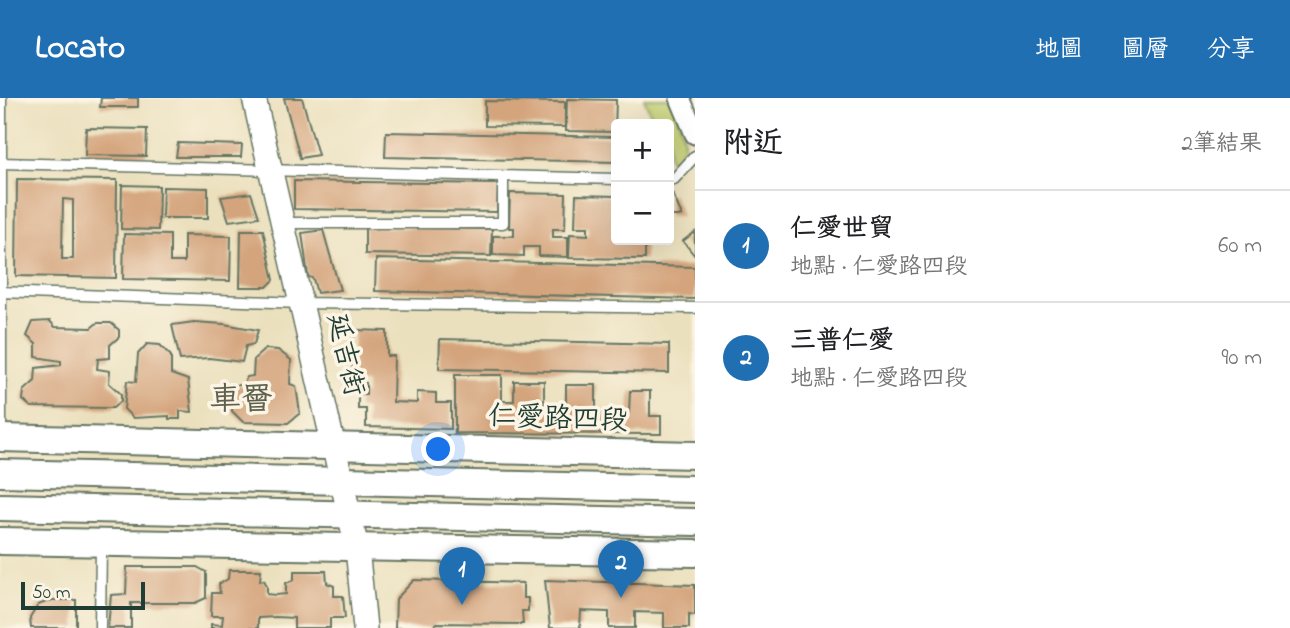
<!DOCTYPE html>
<html lang="zh-TW">
<meta charset="utf-8">
<style>
body{margin:0;font-family:"Indie Flower","LXGW WenKai TC",sans-serif;background:#f2f2f2;color:#202124}
.controls{position:absolute;right:21px;top:21px;display:grid;overflow:hidden;border-radius:7px;box-shadow:0 7px 28px #0002}
.controls button{width:63px;height:63px;display:grid;place-items:center;padding:0;border:0;border-bottom:2px solid #e0e0e0;background:#fff;color:#202124;font:35px sans-serif}
.scale{position:absolute;left:21px;bottom:18px;width:124px;box-sizing:border-box;padding-left:7px;border:4px solid #1f3d34;border-top:0;font-size:19px;line-height:24px;white-space:nowrap;color:#1f3d34;-webkit-text-stroke:5px #fcf5e5;paint-order:stroke}
.you{position:absolute;left:439px;top:352px;width:24px;height:24px;margin:-18px;border:5px solid #fff;border-radius:50%;background:#1a73e8;box-shadow:0 0 0 10px #1a73e833}
.badge{display:grid;place-items:center;width:46px;height:46px;border-radius:50%;background:#1f6fb2;color:#fff;font-size:23px;font-weight:700}
.pin{position:absolute;translate:-50% -58px;filter:drop-shadow(0 2px 4px #0008)}
.pin::after{content:'';position:absolute;top:37px;width:24px;height:21px;background:inherit;clip-path:polygon(0 0,100% 0,50% 100%)}
.list{margin:0;padding:0;list-style:none}
h2{display:flex;justify-content:space-between;align-items:center;height:91px;margin:0;padding:0 28px;font-size:30px}
h2 small{font-size:23px;font-weight:400;color:#757577}
.list li{display:grid;grid-template-columns:46px 1fr auto;gap:21px;align-items:center;box-sizing:border-box;height:112px;padding:0 28px;border-top:2px solid #e0e0e0}
.list b{display:block;font-size:26px;white-space:nowrap}
.list p{margin:0;font-size:23px;white-space:nowrap;color:#757577}
.list em{font-size:23px;font-style:normal;color:#757577}
.map{position:relative;flex:none;width:695px;height:530px;overflow:hidden}
header{display:flex;align-items:center;gap:42px;box-sizing:border-box;height:98px;padding:0 35px;background:#1f6fb2;color:#fff}
header strong{font-size:33px}
nav{display:flex;gap:38px;margin-inline-start:auto;font-size:24px}
main{display:flex}
aside{flex:1;background:#fff}
.map>svg:first-child{display:block}
</style>
<header>
<strong>Locato</strong>
<nav><a>地圖</a><a>圖層</a><a>分享</a></nav>
</header>
<main>
<div class="map">
<svg width="695" height="530" viewBox="0 0 695 530">
<rect width="100%" height="100%" fill="#fcf5e5"/>
<filter id="ink" filterUnits="userSpaceOnUse"><feTurbulence type="fractalNoise" baseFrequency=".0143" numOctaves="2"/><feDisplacementMap in="SourceGraphic" scale="14" xChannelSelector="R" yChannelSelector="G"/><feConvolveMatrix kernelMatrix="1 2 1 2 8 2 1 2 1" color-interpolation-filters="sRGB"/></filter>
<filter id="wash" filterUnits="userSpaceOnUse"><feTurbulence type="fractalNoise" baseFrequency=".00686" numOctaves="4" result="noise"/><feDisplacementMap in="SourceGraphic" scale="28" xChannelSelector="R" yChannelSelector="G"/><feGaussianBlur stdDeviation="1.57" result="paint"/><feColorMatrix in="noise" values="0 0 0 0 0 0 0 0 0 0 0 0 0 0 0 0 0 1.4 0 .05"/><feComposite in="paint" operator="in"/></filter>
<g filter="url(#wash)">
<rect width="100%" height="100%" fill="#ebe0bd"/>
<!-- green -->
<path fill="#bfcc6e" stroke="#6f8451" stroke-width="2" d="M644 0H670C678 23 695 48 673 66L669 58V26H655Z"/>
<g id="blocks">
<!-- building -->
<path fill="#d4a47d" fill-rule="evenodd" d="M101 0H138V9H100Z
M284 0H302L318 57 300 60Z
M567 1 616 2 615 34 566 33Z
M485 3 565 4V29L485 28Z
M86 30 147 31 146 58 85 57Z
M386 34 616 39V64L385 59Z
M178 45 242 47 241 59H176Z
M17 81 117 82 116 180 16 178ZM63 101 73 102V161H62Z
M294 83 498 86 497 114 294 111Z
M122 87 159 88 158 132 121 131Z
M163 89 208 90V120H162Z
M251 95 259 119 229 123 221 99Z
M510 95 566 96 565 131H553V139H568V159L539 158V149H524V158L493 157V138H514V130H509Z
M673 96 682 118H669V97Z
M576 97 616 98V142H645V161L569 160 570 136 588 137V129H575Z
M365 129 492 131 491 158 365 156Z
M241 132H263L274 182 267 189H240Z
M323 132 340 192 317 195 313 181 308 178 302 135Z
M695 134V158L683 143Z
M124 136 170 137V164H184V137L231 138 230 183 123 181Z
M376 161 695 169V201L375 193Z
M50 223 55 229 91 230 97 225H111L119 232V239L110 247V260L98 261 97 271 110 273 109 285 121 296V303L113 310 31 309 23 302 24 293 35 283 36 270 61 267V263L36 259V246L27 238 33 224Z
M194 224 224 226 258 232 254 246 246 248 242 264 209 260 180 262 172 227Z
M354 232 387 233V258H394L393 304 417 305V294L436 295V305H451V331L366 329V311H358V296H366V285L352 284Z
M440 241 669 246V275L439 271Z
M147 246 160 247 171 258V276L188 282 192 314 180 313V321H169V318L133 320 124 311 127 283 136 284 138 256Z
M265 251 278 252 291 262 290 286 296 288 300 315 288 325 243 324 232 313V287H243L247 279 253 278 254 261Z
M455 277H502V303H514V283H544V306H566V287H596V315H629L630 293H650V318H661V336L455 335Z
M127 469H197L206 474V500L195 505H131V530H108L111 497 126 496Z
M229 472H261L260 483 264 482 267 488V496L276 497 286 496V485L294 482V473H326L327 485 334 488V498H343L345 520H330V530H294V520L276 519 258 520V530H211V526L222 527 223 518H211L212 495H220L219 486 228 481Z
M414 482 523 485V500H528V513H522L523 526 437 525 432 530H395L396 501Z
M545 482 695 487V517L689 516V530H664V515L635 514V530H609V514L581 513 580 530H550Z
M76 502V530H31L30 520 38 507 52 502Z"/>
</g>
</g>
<g filter="url(#ink)">
<use href="#blocks" fill-opacity="0" stroke="#667664" stroke-width="2"/>
<g fill="none" stroke-linecap="round" stroke-linejoin="round">
<!-- service casing -->
<g stroke="#667664" stroke-width="13">
<path id="service" d="M1 0V339
M0 65 616 81
M669 81H674L695 58
M284 125H503V80
M0 194 301 205 695 210
M100 530 101 446"/>
</g>
<!-- minor casing -->
<g stroke="#667664" stroke-width="23">
<path id="minor" d="M680 0 695 36"/>
</g>
<!-- tertiary casing -->
<g stroke="#667664" stroke-width="26">
<path id="tertiary" d="M254 0 357 450 365 530"/>
</g>
<!-- secondary casing -->
<g stroke="#667664" stroke-width="30">
<path id="secondary" d="M0 340 695 357
M0 375 695 391
M0 409 695 424
M0 443 695 455"/>
</g>
<!-- service -->
<use href="#service" stroke="#fff" stroke-width="10"/>
<!-- minor -->
<use href="#minor" stroke="#fff" stroke-width="19"/>
<!-- tertiary -->
<use href="#tertiary" stroke="#fff" stroke-width="23"/>
<!-- secondary -->
<use href="#secondary" stroke="#fff" stroke-width="26"/>
</g>
</g>
<g text-anchor="middle" dominant-baseline="central" stroke-width="7" stroke-linejoin="round" paint-order="stroke">
<!-- street labels -->
<g font-size="28" fill="#1f3d34" stroke="#fcf5e5">
<text transform="translate(344 257) rotate(77)">延吉街</text>
<text transform="translate(558 322) rotate(2)">仁愛路四段</text>
</g>
<!-- quarter labels -->
<g font-size="32" fill="#5e614e" stroke="#fcf5e5">
<text x="241" y="303">車罾</text>
</g>
</g>
</svg>
<div class="controls">
<button>+</button>
<button>−</button>
</div>
<div class="scale">50 m</div>
<div class="you"></div>
<div class="pin badge" style="left:462px;top:507px">1</div>
<div class="pin badge" style="left:621px;top:500px">2</div>
</div>
<aside>
<h2>附近<small>2筆結果</small></h2>
<ul class="list">
<li><span class="badge">1</span><div><b>仁愛世貿</b><p>地點 · 仁愛路四段</p></div><em>60 m</em></li>
<li><span class="badge">2</span><div><b>三普仁愛</b><p>地點 · 仁愛路四段</p></div><em>90 m</em></li>
</ul>
</aside>
</main>
